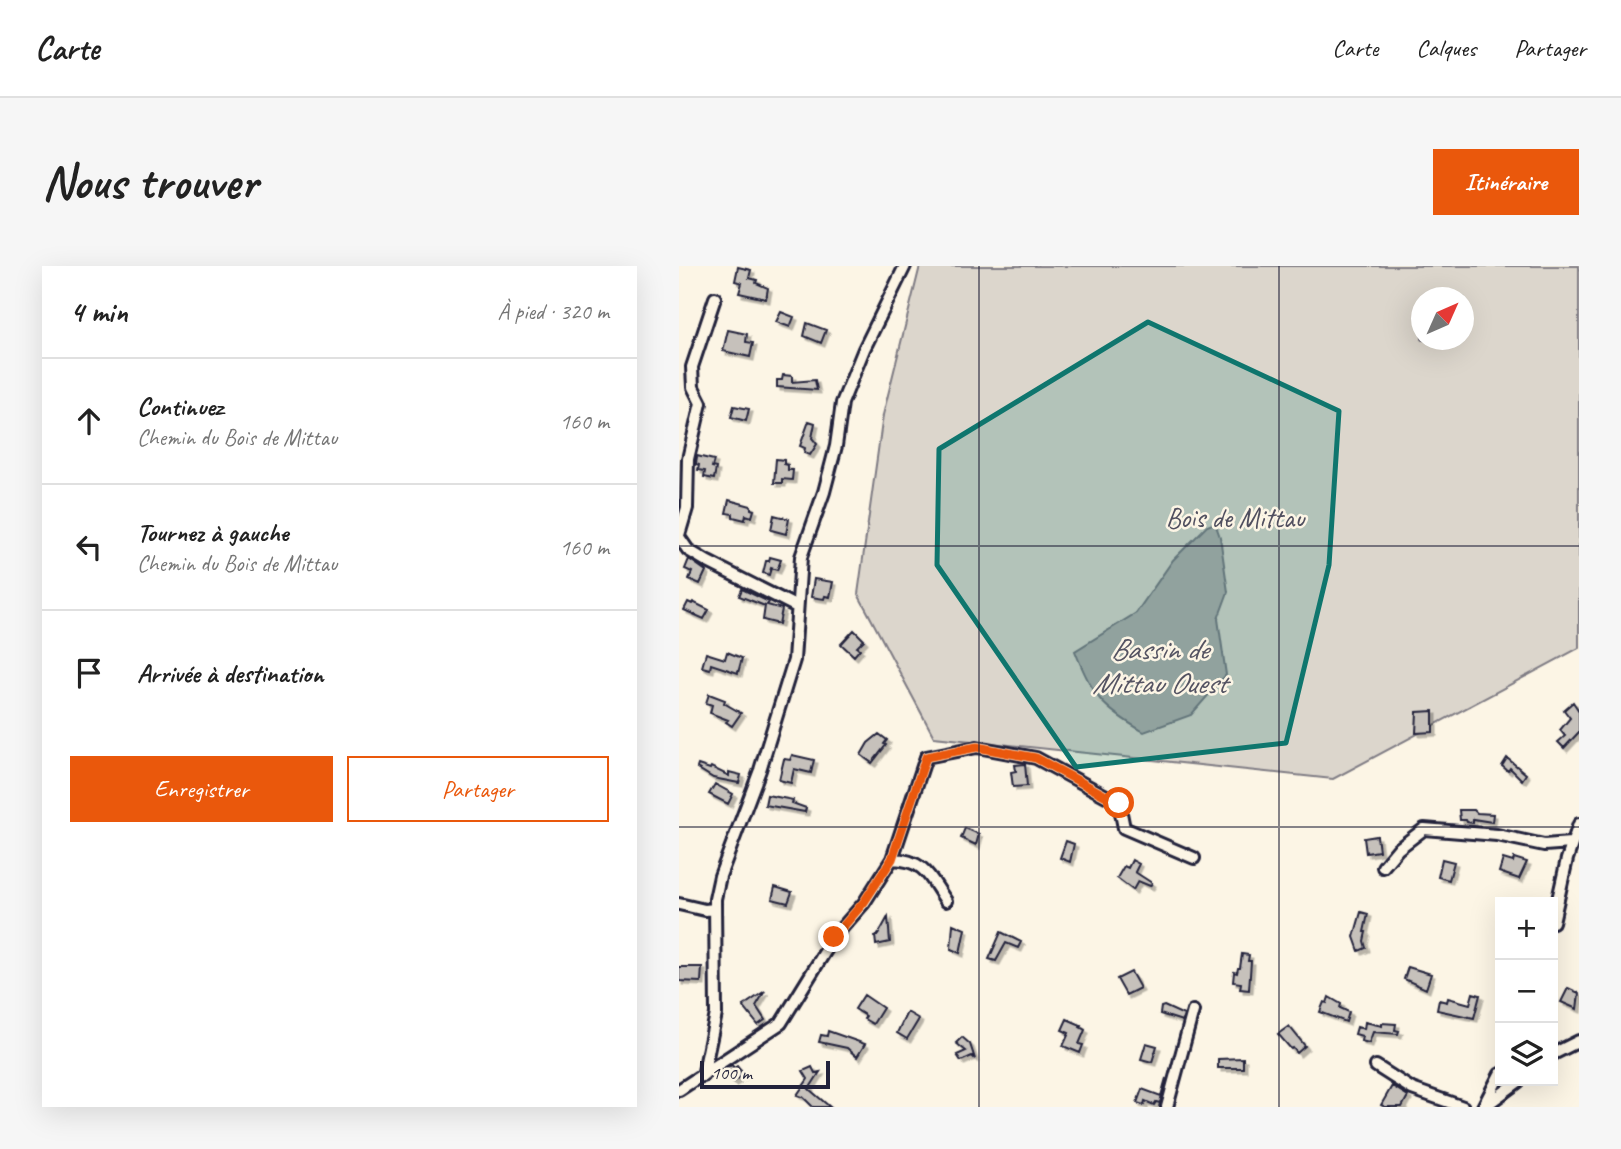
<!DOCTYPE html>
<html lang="fr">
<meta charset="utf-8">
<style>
body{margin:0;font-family:Caveat,sans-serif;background:#f6f6f6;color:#222}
.controls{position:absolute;right:21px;bottom:21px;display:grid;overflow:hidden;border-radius:0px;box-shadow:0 7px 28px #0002}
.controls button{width:63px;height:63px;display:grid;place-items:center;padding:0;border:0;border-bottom:2px solid #e0e0e0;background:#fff;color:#222;font:35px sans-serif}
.compass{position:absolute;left:732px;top:21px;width:63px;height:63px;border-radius:50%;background:#fff;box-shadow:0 7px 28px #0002;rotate:45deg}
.scale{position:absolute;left:21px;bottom:18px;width:130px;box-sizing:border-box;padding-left:7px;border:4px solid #22223b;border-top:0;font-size:19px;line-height:24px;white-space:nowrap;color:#22223b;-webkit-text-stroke:5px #fcf5e5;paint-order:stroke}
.stop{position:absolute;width:21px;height:21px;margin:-16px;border:5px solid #ea580c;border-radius:50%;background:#fff}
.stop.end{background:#ea580c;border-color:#fff;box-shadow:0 2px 7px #0008}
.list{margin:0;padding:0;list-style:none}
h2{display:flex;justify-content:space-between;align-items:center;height:91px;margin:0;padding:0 28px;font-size:30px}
h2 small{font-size:23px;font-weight:400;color:#767676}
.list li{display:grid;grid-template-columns:46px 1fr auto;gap:21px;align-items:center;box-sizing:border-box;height:126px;padding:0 28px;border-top:2px solid #e0e0e0}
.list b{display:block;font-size:26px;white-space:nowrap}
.list p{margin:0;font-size:23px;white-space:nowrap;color:#767676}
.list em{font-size:23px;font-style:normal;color:#767676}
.actions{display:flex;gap:14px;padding:21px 28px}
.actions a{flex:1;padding:16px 0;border:2px solid #ea580c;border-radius:0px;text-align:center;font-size:24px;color:#ea580c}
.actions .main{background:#ea580c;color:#fff}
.icon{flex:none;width:38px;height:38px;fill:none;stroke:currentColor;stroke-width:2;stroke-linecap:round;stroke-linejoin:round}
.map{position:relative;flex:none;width:900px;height:841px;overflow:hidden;border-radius:0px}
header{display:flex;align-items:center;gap:42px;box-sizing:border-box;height:98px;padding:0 35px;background:#fff;border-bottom:2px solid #e0e0e0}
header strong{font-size:33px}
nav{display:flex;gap:38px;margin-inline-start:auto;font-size:24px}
.intro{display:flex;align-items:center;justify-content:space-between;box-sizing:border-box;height:168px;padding:0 42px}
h1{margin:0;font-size:49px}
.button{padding:18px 32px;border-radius:0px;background:#ea580c;color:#fff;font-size:24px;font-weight:700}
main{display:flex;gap:42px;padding:0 42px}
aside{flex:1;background:#fff;border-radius:0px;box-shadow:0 7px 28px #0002}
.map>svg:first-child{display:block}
</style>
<header>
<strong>Carte</strong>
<nav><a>Carte</a><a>Calques</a><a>Partager</a></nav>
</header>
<div class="intro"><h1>Nous trouver</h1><a class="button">Itinéraire</a></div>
<main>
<aside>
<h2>4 min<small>À pied · 320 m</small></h2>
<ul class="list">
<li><svg class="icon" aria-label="ahead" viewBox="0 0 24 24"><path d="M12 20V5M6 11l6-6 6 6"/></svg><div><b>Continuez</b><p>Chemin du Bois de Mittau</p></div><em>160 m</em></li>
<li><svg class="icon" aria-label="left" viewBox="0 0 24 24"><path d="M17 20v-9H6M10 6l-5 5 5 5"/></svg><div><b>Tournez à gauche</b><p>Chemin du Bois de Mittau</p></div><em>160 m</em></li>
<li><svg class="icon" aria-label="arrive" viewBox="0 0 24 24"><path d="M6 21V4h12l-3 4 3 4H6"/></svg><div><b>Arrivée à destination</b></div></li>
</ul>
<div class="actions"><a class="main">Enregistrer</a><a>Partager</a></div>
</aside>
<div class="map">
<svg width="900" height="841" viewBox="0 0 900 841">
<defs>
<filter id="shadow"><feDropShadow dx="3.5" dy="3.5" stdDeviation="0" flood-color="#0004"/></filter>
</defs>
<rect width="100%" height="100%" fill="#fcf5e5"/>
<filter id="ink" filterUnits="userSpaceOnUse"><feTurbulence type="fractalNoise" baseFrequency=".0143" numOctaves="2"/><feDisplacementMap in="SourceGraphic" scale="14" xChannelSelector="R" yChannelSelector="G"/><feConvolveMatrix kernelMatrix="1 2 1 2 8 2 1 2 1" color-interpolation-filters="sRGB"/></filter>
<g filter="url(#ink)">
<!-- green -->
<path fill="#dcd6cc" stroke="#7f7c84" stroke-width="2" fill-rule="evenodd" d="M241 0H900V382L654 513 255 471 179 328 204 149ZM743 32H785V74H743Z"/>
<!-- water -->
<path fill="#b2adab" stroke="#78757e" stroke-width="2" d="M536 257 541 271 549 326 539 353 547 409 512 449 465 466C423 442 414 431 396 385L457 347 494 294 528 260Z"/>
<!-- building -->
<path fill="#c6c1bb" stroke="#22223b" stroke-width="2" filter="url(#shadow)" d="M59 1 72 4 70 12 78 14 77 17 89 22 87 33 60 27 63 17 56 15Z
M102 46 115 51 111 61 97 56Z
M128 57 147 64 142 77 125 70Z
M49 64 68 68 67 76 74 77 71 91 44 85Z
M104 109 113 110V116L136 114 138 124 98 121V114H103Z
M55 140 70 143 67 155 52 151Z
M130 155 136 157 133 172 138 178 131 189 125 187 126 182 121 180Z
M18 190 35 194 33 201 37 202 35 213 25 211 26 205 19 204 20 199 17 198Z
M97 193 105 194V198L109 199V204H114L113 214 103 213V217H95Z
M50 234 72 240V243L75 244 73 251 67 249 66 254 54 251V248L47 247Z
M95 249 110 253 107 268 92 264Z
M91 291 102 294 98 304 92 302 90 309 84 307 87 295H90Z
M10 293 27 305 21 318 10 313 13 306 6 303Z
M135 313 154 316 151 331 146 330 145 333 132 331Z
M63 323 90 336 88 339 103 343 100 358 84 354 86 340 60 330Z
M9 336 13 338 14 336 30 344 25 353 5 344Z
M175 364 185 374 178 381 181 383 175 390 162 378Z
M48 386 63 392 59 407 32 398 31 403 23 401 27 387 46 393Z
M30 428 46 434 45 437 62 447 53 460 47 456 49 454 31 447 33 439 27 437Z
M894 436 900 445V466L885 482 879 476 886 470 881 464 891 452 885 444Z
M754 445V466L737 467 738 446Z
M200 468 208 474 205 478 207 479 193 497 182 489 189 477Z
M113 489 135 494 132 507 115 503 112 517 100 514 105 493 111 494Z
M828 492 847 508 843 514 831 502 829 505 823 500Z
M346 498 348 520 334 521 332 506 337 505 336 499Z
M19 499 31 503 32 501 50 510V506L62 509 60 517 34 512 18 502Z
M36 518 54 528 49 538 30 528Z
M88 529 114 534 113 537 127 542 126 546 86 539Z
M780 544H795L798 547 814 548 813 556 794 553V557L788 556 787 554H781Z
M286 562 300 568 297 579 282 572Z
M698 570 700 585 687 587 685 572Z
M387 575 395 578 391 596 381 592Z
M835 592 848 596 840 613 820 606 824 593 834 596Z
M763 593 775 596 770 614 759 611Z
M453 594 460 598 456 606 473 617 471 620 459 615 454 624 438 612 445 600 449 602Z
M96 621 113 626 109 637 93 633Z
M682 646 689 648 685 666H687L685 675 687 682 680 685 675 671Z
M209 651 211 676 197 679 196 670 199 669Z
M274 658 286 663 281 687 272 683Z
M322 666 342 676 339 682 327 677 317 695 310 693Z
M563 688 570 689 569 695H572L570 724 561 723 562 717 554 716 555 706 558 707 559 702H561Z
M0 701H23L22 716 0 715Z
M729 701 752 708 747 723 725 713Z
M452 706 461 722 447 729 438 713Z
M889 722 900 727 898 743 882 736Z
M86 725 77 740 86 754 79 759 64 740Z
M794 727 801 729 795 752 758 744 760 734 768 736 769 732 791 738Z
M185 729 204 742 194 758 185 753 187 750 176 743Z
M650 731 662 738 661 742 670 746 667 756 641 746 645 736 648 737Z
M485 740 505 749 503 755 481 748 482 741Z
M228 746 240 753 228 773 218 767Z
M388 753 402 759 401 761 406 764 400 778 404 779 401 787 384 780 390 767 383 764Z
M686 756 703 760V757L717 758 716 764 720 765 719 768 694 766 690 777 682 775 683 770 676 768 678 761 685 763Z
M610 760 626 780 618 787 614 782 612 783 599 768Z
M149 765 186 778 178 791 168 782 140 776 142 769 148 770Z
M283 771 291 778 296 793 293 790 282 795 278 789 287 785 277 777Z
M467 777 478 780 473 796 462 793Z
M564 792V802H539V793Z
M53 799 55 802 58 800 65 809 54 816 46 803Z
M133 801 136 807 141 806 130 823 151 841H134L124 831 118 829 129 813 124 805Z
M487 812 480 841 481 837 477 836 475 839 466 835 465 839 458 837 463 823 482 830Z
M713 820 729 830 723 841H706L702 839Z"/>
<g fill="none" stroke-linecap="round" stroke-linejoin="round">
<!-- minor casing -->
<g stroke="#22223b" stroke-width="16">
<path id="minor" d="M0 269 8 242 9 193 22 137 14 121 13 101 36 32
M0 271 9 284 29 296 118 341
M213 593C247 594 251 612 267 635
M704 601 719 583 745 563 818 569 865 579 892 577
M0 638 26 644 36 643
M874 656 888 593 900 558
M874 788 900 775
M697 800 733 823 784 841
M24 810 37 748 36 633 41 610 81 504 115 394 122 291 145 226 157 180 163 137 185 83 226 0
M0 824 102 757 155 671 185 637 213 593 247 491 298 481 357 492 440 537 445 562 515 592
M488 841 514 745
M804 841 821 808
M805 841 840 815"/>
</g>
<!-- minor -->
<use href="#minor" stroke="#fcf5e5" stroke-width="10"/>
</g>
</g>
<g fill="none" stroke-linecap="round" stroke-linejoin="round" filter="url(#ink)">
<!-- route -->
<path stroke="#ea580c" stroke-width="9" d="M155 671 185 636 213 593 247 491 298 481 357 492 440 537"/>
</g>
<!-- marked area -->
<path fill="#0f766e" fill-opacity="0.2" stroke="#0f766e" stroke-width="5" stroke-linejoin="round" d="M469 56 660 145 650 299 607 477 397 501 258 299 260 183Z"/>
<!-- grid -->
<path fill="none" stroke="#22223b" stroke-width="2" stroke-opacity="0.55" d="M300 0V841M600 0V841M0 280H900M0 561H900"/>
<g text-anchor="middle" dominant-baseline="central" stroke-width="5" stroke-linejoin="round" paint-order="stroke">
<!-- park labels -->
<g font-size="28" fill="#504f5f" stroke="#fcf5e5">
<text x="556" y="251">Bois de Mittau</text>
</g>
<!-- water labels -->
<g font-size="30" font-style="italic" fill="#545362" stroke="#fcf5e5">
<text x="480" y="383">Bassin de<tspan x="480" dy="34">Mittau Ouest</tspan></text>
</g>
</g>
</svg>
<div class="controls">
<button>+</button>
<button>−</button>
<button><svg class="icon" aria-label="layers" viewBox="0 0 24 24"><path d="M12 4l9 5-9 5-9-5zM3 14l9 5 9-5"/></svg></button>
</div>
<svg class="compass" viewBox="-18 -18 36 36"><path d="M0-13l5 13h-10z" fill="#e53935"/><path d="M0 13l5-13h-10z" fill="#767676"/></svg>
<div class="scale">100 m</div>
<div class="stop" style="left:440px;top:537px"></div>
<div class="stop end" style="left:155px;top:671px"></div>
</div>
</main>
